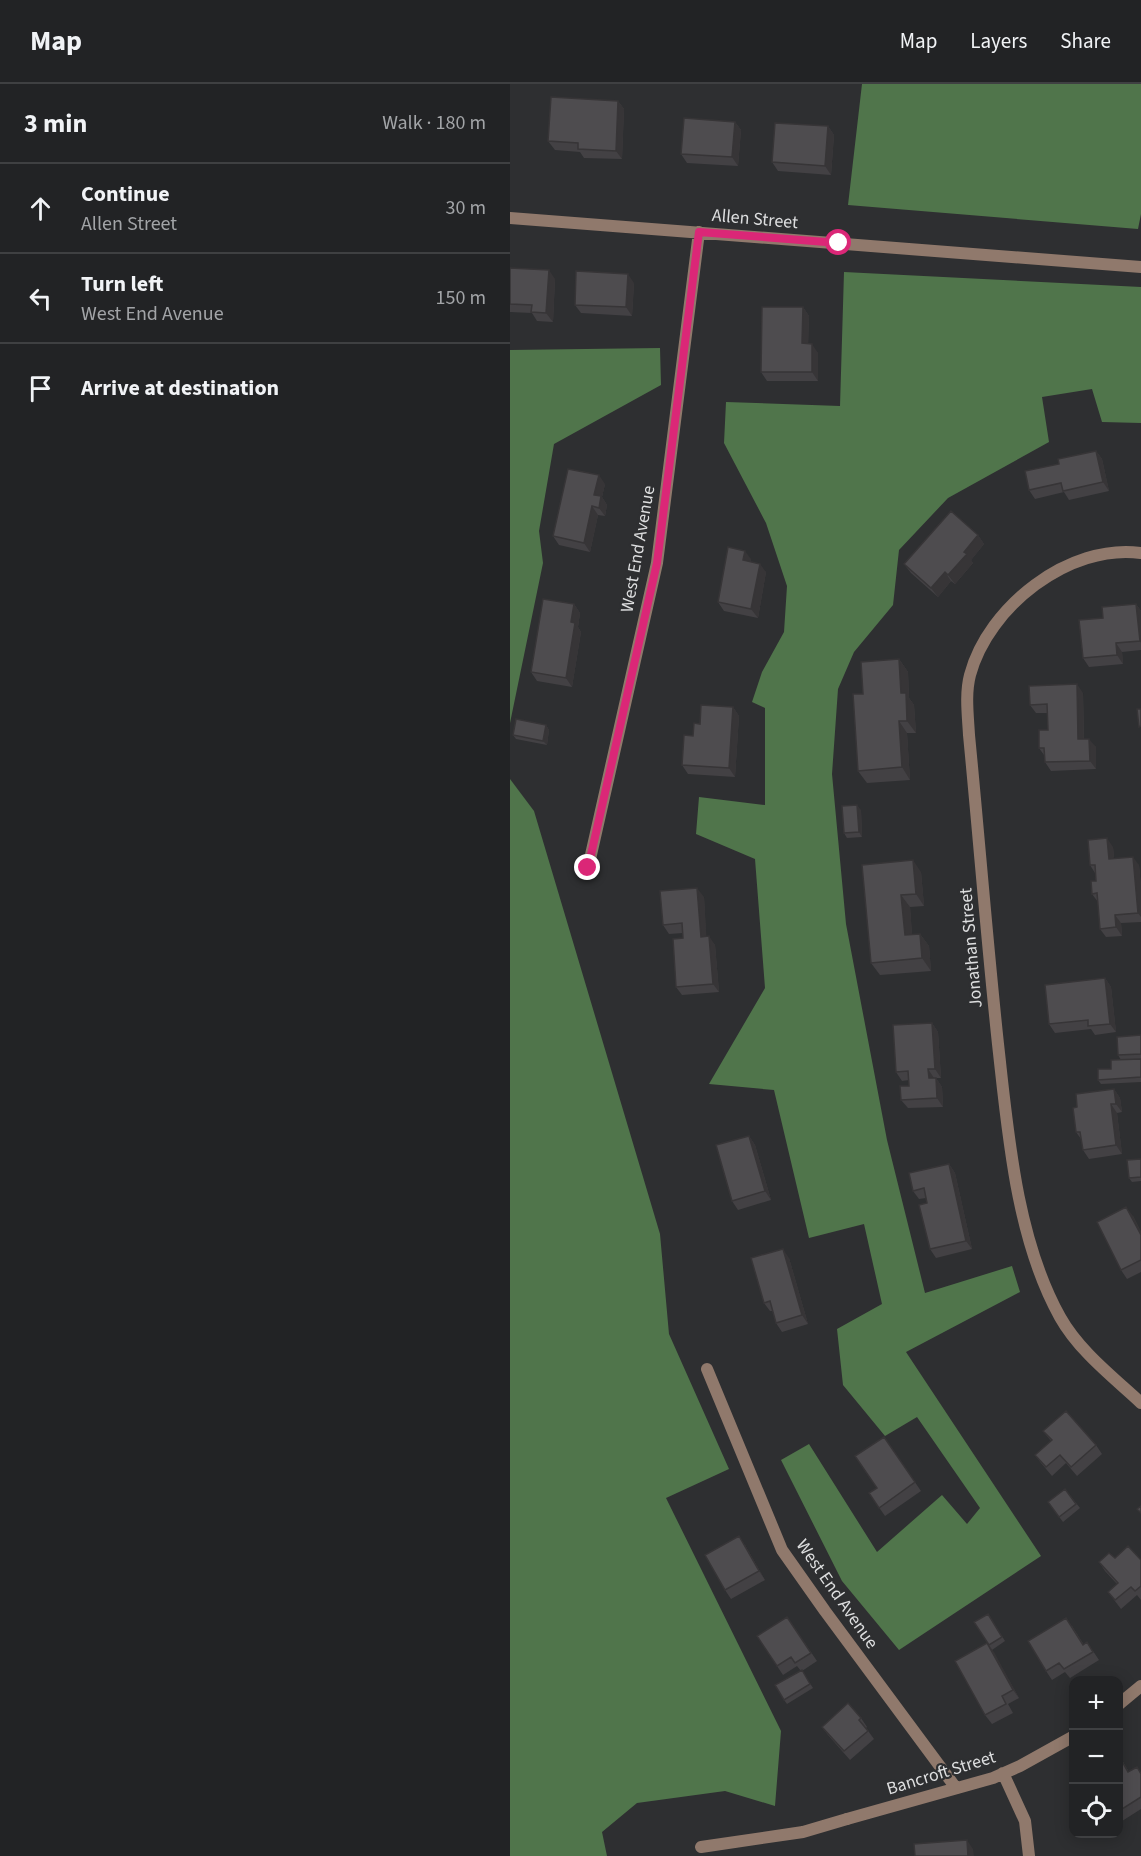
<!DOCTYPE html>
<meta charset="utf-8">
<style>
body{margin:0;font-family:"Source Sans 3",sans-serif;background:#2a2b2d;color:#f1f3f6}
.controls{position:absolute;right:18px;bottom:18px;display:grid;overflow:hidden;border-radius:12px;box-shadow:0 3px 15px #0003}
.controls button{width:54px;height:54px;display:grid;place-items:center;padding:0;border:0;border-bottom:2px solid #3f4042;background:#222325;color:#f1f3f6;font:30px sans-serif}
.stop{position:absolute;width:18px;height:18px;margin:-14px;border:4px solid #db2777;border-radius:50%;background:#fff}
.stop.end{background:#db2777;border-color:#fff;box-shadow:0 2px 6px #0008}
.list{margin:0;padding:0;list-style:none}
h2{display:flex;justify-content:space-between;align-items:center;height:78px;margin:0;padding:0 24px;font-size:26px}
h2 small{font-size:20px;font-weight:400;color:#a2a4a7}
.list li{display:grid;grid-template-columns:39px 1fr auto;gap:18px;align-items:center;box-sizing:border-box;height:90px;padding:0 24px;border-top:2px solid #3f4042}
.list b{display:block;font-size:22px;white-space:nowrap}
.list p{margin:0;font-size:20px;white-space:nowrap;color:#a2a4a7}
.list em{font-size:20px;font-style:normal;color:#a2a4a7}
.icon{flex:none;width:33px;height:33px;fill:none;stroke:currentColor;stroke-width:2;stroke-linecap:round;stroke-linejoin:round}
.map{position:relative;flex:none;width:631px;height:1772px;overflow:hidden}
header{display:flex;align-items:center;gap:36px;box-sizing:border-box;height:84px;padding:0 30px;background:#222325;border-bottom:2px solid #3f4042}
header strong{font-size:28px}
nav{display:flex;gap:33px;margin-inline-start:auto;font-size:21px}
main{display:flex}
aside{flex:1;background:#222325}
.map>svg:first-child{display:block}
</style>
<header>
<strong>Map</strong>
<nav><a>Map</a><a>Layers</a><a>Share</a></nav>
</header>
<main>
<aside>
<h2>3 min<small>Walk · 180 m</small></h2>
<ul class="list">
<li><svg class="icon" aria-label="ahead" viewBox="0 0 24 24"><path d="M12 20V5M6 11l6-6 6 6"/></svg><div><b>Continue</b><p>Allen Street</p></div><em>30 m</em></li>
<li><svg class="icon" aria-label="left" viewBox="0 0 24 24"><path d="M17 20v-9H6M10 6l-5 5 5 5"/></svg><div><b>Turn left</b><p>West End Avenue</p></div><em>150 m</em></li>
<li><svg class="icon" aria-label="arrive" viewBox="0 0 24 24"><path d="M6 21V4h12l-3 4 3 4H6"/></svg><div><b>Arrive at destination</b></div></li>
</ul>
</aside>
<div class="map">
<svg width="631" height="1772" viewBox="0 0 631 1772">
<rect width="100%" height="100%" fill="#2e2f31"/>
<!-- forest -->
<path fill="#50754b" d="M352 0H631V130L628 145 338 121Z
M334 188 631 203V339L592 338 582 305 532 313 539 358 438 414 389 466 383 521 344 568 328 605 322 690 336 840 377 1056 415 1209 502 1182 510 1208 396 1268 531 1472 389 1566 332 1497 271 1376 299 1360 367 1468 432 1411 457 1440 470 1424 407 1333 375 1352 333 1301 327 1245 372 1220 354 1140 299 1154 264 1006 199 1000 255 904 245 775 186 750 189 713 255 721V624L242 618 252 588 274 548 277 502 256 439 214 359 216 318 330 322Z
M150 264 151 301 44 360 29 447 33 479 0 639V266Z
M0 695 24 727 150 1150 159 1250 219 1385 156 1414 271 1647 265 1722 215 1707 127 1719 92 1748 97 1772H0Z"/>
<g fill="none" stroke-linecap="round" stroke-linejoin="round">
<!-- service -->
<path stroke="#90796c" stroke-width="12" d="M191 1763 293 1748 337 1735"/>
<!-- minor -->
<path stroke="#90796c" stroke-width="12" d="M0 134 631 183
M631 469C559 459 478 523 460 591 455 610 458 632 459 651 469 754 477 857 488 960 498 1049 506 1154 550 1233 569 1267 603 1293 631 1319
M78 784 147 479 189 148
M197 1285 272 1466 315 1527 446 1704
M608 1621 631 1602
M493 1689 515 1737 519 1772
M337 1735 483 1694 510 1682 564 1652"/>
</g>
<!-- wall -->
<path fill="#434144" d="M108 17 114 25 112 75 74 74 70 68 45 66 38 57Z
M225 38 231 46 228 82 177 79 171 70Z
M318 42 324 51 321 91 268 87 262 78Z
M0 184 45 195 43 238 27 237 22 229 0 228Z
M124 199 122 232 71 229 65 221Z
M293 223 299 232 298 260 308 269V297H257L251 288Z
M586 367 592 375 599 407 559 416 554 408 525 415 519 406 549 380Z
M95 400 92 413 97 421 95 432 88 431 80 468 49 461 43 452Z
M468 451 474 460 461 476 463 479 445 500 441 497 428 513 401 489 394 480Z
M241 475 240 478 256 488 248 534 214 527 208 518Z
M64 520 70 529 68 543 71 548 62 603 27 597 21 588Z
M626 520 631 527V566L612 568 613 580 579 583 573 574 593 534Z
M389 575 398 588 399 614 404 621 406 649H397L400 696 357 699 348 687 353 610Z
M573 609 574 655 586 663V685L541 687 535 678 534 671 529 664 538 646 537 629H526L520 621Z
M223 623 229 632 225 693 178 690 172 681 183 652 190 640Z
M36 641 39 646 37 661 6 655 3 651Z
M351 726 352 753 337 754 334 749Z
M603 763 604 774 629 781 631 803V838L611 839 612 852 596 853 590 845 588 818 582 810 586 797 585 789 580 781Z
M352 781 411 788 414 822 400 823 402 851 410 850 419 862 421 887 370 891 361 879Z
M194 813 196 852 205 861 209 908 172 911 166 903 173 854V849L159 850 153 841Z
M595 894 601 903 606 948 585 951 581 945 545 949 539 940Z
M422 939 428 948 431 994H426L432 1003 433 1023 398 1024 391 1016 399 1002V996L392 997 386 988Z
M631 951V998L591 1000 588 996 611 976 608 971Z
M604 1005 610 1014 612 1028 607 1029 612 1070 579 1075 573 1066 571 1055 566 1048 567 1023Z
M239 1052 245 1061 261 1116 228 1126 222 1117Z
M631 1075V1097L622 1098 619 1094Z
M439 1080 445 1089 462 1165 426 1174 420 1165 417 1119 416 1114 409 1115 403 1107Z
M623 1132 631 1148V1188L617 1195 611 1186Z
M279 1174 298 1240 272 1248 266 1239 263 1227H260L254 1219Z
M533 1347 586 1361 592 1370 567 1392 556 1379 542 1392 531 1379 525 1371 541 1357Z
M374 1353 411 1407 375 1432 359 1409 367 1404Z
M555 1405 570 1424 553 1438 538 1418Z
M235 1461 255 1496 221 1515 215 1506Z
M605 1474 631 1476V1516L627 1511 611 1525 598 1508 607 1500 595 1487 589 1478Z
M478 1530 495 1557 482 1566 509 1614 498 1620 503 1629 482 1640 475 1631Z
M277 1533 307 1577 292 1587 303 1604 277 1620 274 1616 291 1587 287 1582 273 1591 247 1552Z
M562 1542 574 1561 583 1567 589 1576 560 1594 555 1588 542 1596 536 1587Z
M351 1634 357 1643 356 1644 364 1655 340 1676 318 1651 312 1643Z
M609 1671 619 1688 627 1683 631 1689V1725L609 1739Z"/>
<!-- shaded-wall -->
<path fill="#373537" d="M108 17 114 25 112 75 106 67Z
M225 38 231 46 228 82 222 73Z
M318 42 324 51 321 91 315 82Z
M39 186 45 195 43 238 36 229Z
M118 190 124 199 122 232 116 223Z
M293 223 299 232 298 268 292 259Z
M302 260 308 269V297L302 288Z
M586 367 592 375 599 407 593 398Z
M89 391 95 400 92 413 97 421 95 432 89 424 84 411Z
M82 422 88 431 80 468 74 459Z
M468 451 474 460 461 476 463 479 445 500 438 491 454 468Z
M235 467 241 475 239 485 233 476Z
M250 480 256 488 248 534 241 525Z
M435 488 441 497 428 513 421 504Z
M64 520 70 529 68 543 71 548 62 603 56 594 61 538Z
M626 520 631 527V559L630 557Z
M606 559 612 568 613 580 607 571Z
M389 575 398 588 399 614 404 621 406 649 397 637 391 609Z
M567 600 573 609 574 664 568 655Z
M223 623 229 632 225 693 219 684Z
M389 637 397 649 400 696 392 683Z
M36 641 39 646 37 661 33 657Z
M579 655 586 663V685L580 677Z
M347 721 351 726 352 753 349 748Z
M597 754 603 763 605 784 599 775Z
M623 773 629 781 631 803V833L628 829Z
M403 776 411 788 414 822 406 810Z
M187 804 194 813 197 862 191 853Z
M391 811 400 823 403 864 395 851Z
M605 831 611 839 612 852 606 843Z
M410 850 419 862 421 887 412 874Z
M199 852 205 861 209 908 203 900Z
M595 894 601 903 606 948 600 940Z
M422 939 428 948 431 994 425 985Z
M418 985 424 994H419Z
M426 994 432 1003 433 1023 427 1014Z
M604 1005 610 1014 612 1028 606 1020Z
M601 1020 607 1029 612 1070 606 1061Z
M239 1052 245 1061 261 1116 255 1107Z
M439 1080 445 1089 462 1165 456 1157Z
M616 1123 623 1132 631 1148V1151Z
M273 1165 279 1174 298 1240 292 1231Z
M229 1452 235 1461 255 1496 249 1487Z
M477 1559 484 1568 509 1614 503 1606Z
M457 1756 463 1765 464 1772H458Z"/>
<!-- building -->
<path fill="#4e4c4f" stroke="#373537" stroke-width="1.5" d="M41 13 108 17 106 67 68 65V59L38 57Z
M174 34 225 38 222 73 171 70Z
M265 39 318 42 315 82 262 78Z
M0 184 39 186 36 229 21 228 22 221 0 220Z
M66 187 118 190 116 223 65 221Z
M252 223H293L292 259 302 260V288H251Z
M586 367 593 398 553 407 551 399 519 406 515 387 549 380 548 375Z
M58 385 89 391 84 411 91 412 89 424 82 422 74 459 43 452Z
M441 427 468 451 454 468 457 470 438 491 435 488 421 504 394 480Z
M218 463 235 467 233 476 250 480 241 525 208 518Z
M33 515 64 520 61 538 65 539 56 594 21 588Z
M626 520 630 557 606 559 607 571 573 574 569 536 593 534 592 523Z
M389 575 391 609H396L397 637H389L392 683 348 687 343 610H353L351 578Z
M567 600 568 655H579L580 677 535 678 534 664H529V646H538L537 620 520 621 519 602Z
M191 621 223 623 219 684 172 681 174 651 183 652 184 639 190 640Z
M627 625H631V642L629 643Z
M6 635 36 641 33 657 3 651Z
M347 721 349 748 334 749 332 722Z
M597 754 599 775 623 773 628 829 605 831 606 843 590 845 587 809 582 810 581 797H586L585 781H580L578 756Z
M403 776 406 810 391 811 395 851 410 850 412 874 361 879 352 781Z
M187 804 191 853 199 852 203 900 166 903 163 855 173 854 172 839 153 841 150 807Z
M595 894 600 940 578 942V936L539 940 535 901Z
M422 939 425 985H418L419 994H426L427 1014 391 1016 390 1002H399L398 987 386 988 383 941Z
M631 951V970L608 971 607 953Z
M631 975V993L588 996V985H601V976Z
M604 1005 606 1020H601L606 1061 573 1066 570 1048H566L563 1024 567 1023 566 1010Z
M239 1052 255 1107 222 1117 206 1061Z
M631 1075V1093L619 1094 617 1076Z
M439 1080 456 1157 420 1165 409 1121 417 1119 414 1104 403 1107 399 1089Z
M616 1123 631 1151V1176L611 1186 587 1138Z
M273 1165 292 1231 266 1239 260 1217 254 1219 241 1174Z
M556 1327 586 1361 561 1383 550 1371 536 1383 525 1371 542 1356 533 1347Z
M374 1353 405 1398 369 1424 359 1409 367 1404 345 1372Z
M555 1405 566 1420 549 1433 538 1418Z
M631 1422V1429L627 1425Z
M229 1452 249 1487 215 1506 195 1471Z
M618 1462 631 1476V1502L625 1507 621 1503 605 1516 598 1508 608 1499 589 1478 599 1469 605 1474Z
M478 1530 492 1553 479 1561 464 1538Z
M277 1533 301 1569 285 1579 281 1573 267 1582 247 1552Z
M556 1534 573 1561 577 1558 583 1568 554 1585 549 1579 536 1587 518 1557Z
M477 1559 503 1606 492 1612 496 1620 475 1631 445 1577Z
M292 1586 300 1600 274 1616 265 1601Z
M338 1619 351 1634 349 1636 358 1647 334 1667 312 1643Z
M609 1672 618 1688 627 1683 631 1690V1713L609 1727Z
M457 1756 458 1772H405L404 1760Z"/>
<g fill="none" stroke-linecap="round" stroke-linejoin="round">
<!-- route -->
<path stroke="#db2777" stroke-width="8" d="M78 784 147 479 189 148 329 159"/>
</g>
<g text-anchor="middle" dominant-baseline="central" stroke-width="4.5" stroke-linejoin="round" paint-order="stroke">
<!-- street labels -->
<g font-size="18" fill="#dddedf" stroke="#2e2f31">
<text transform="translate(245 135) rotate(5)">Allen Street</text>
<text transform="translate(128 465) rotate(-80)">West End Avenue</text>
<text transform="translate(461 864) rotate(-95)">Jonathan Street</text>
<text transform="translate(327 1510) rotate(55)">West End Avenue</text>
<text transform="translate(431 1689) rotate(-17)">Bancroft Street</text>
</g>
</g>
</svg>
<div class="controls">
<button>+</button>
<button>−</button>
<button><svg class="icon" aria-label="locate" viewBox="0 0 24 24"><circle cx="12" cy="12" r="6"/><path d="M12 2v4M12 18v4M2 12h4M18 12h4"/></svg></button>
</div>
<div class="stop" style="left:329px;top:159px"></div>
<div class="stop end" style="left:78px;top:784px"></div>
</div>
</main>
